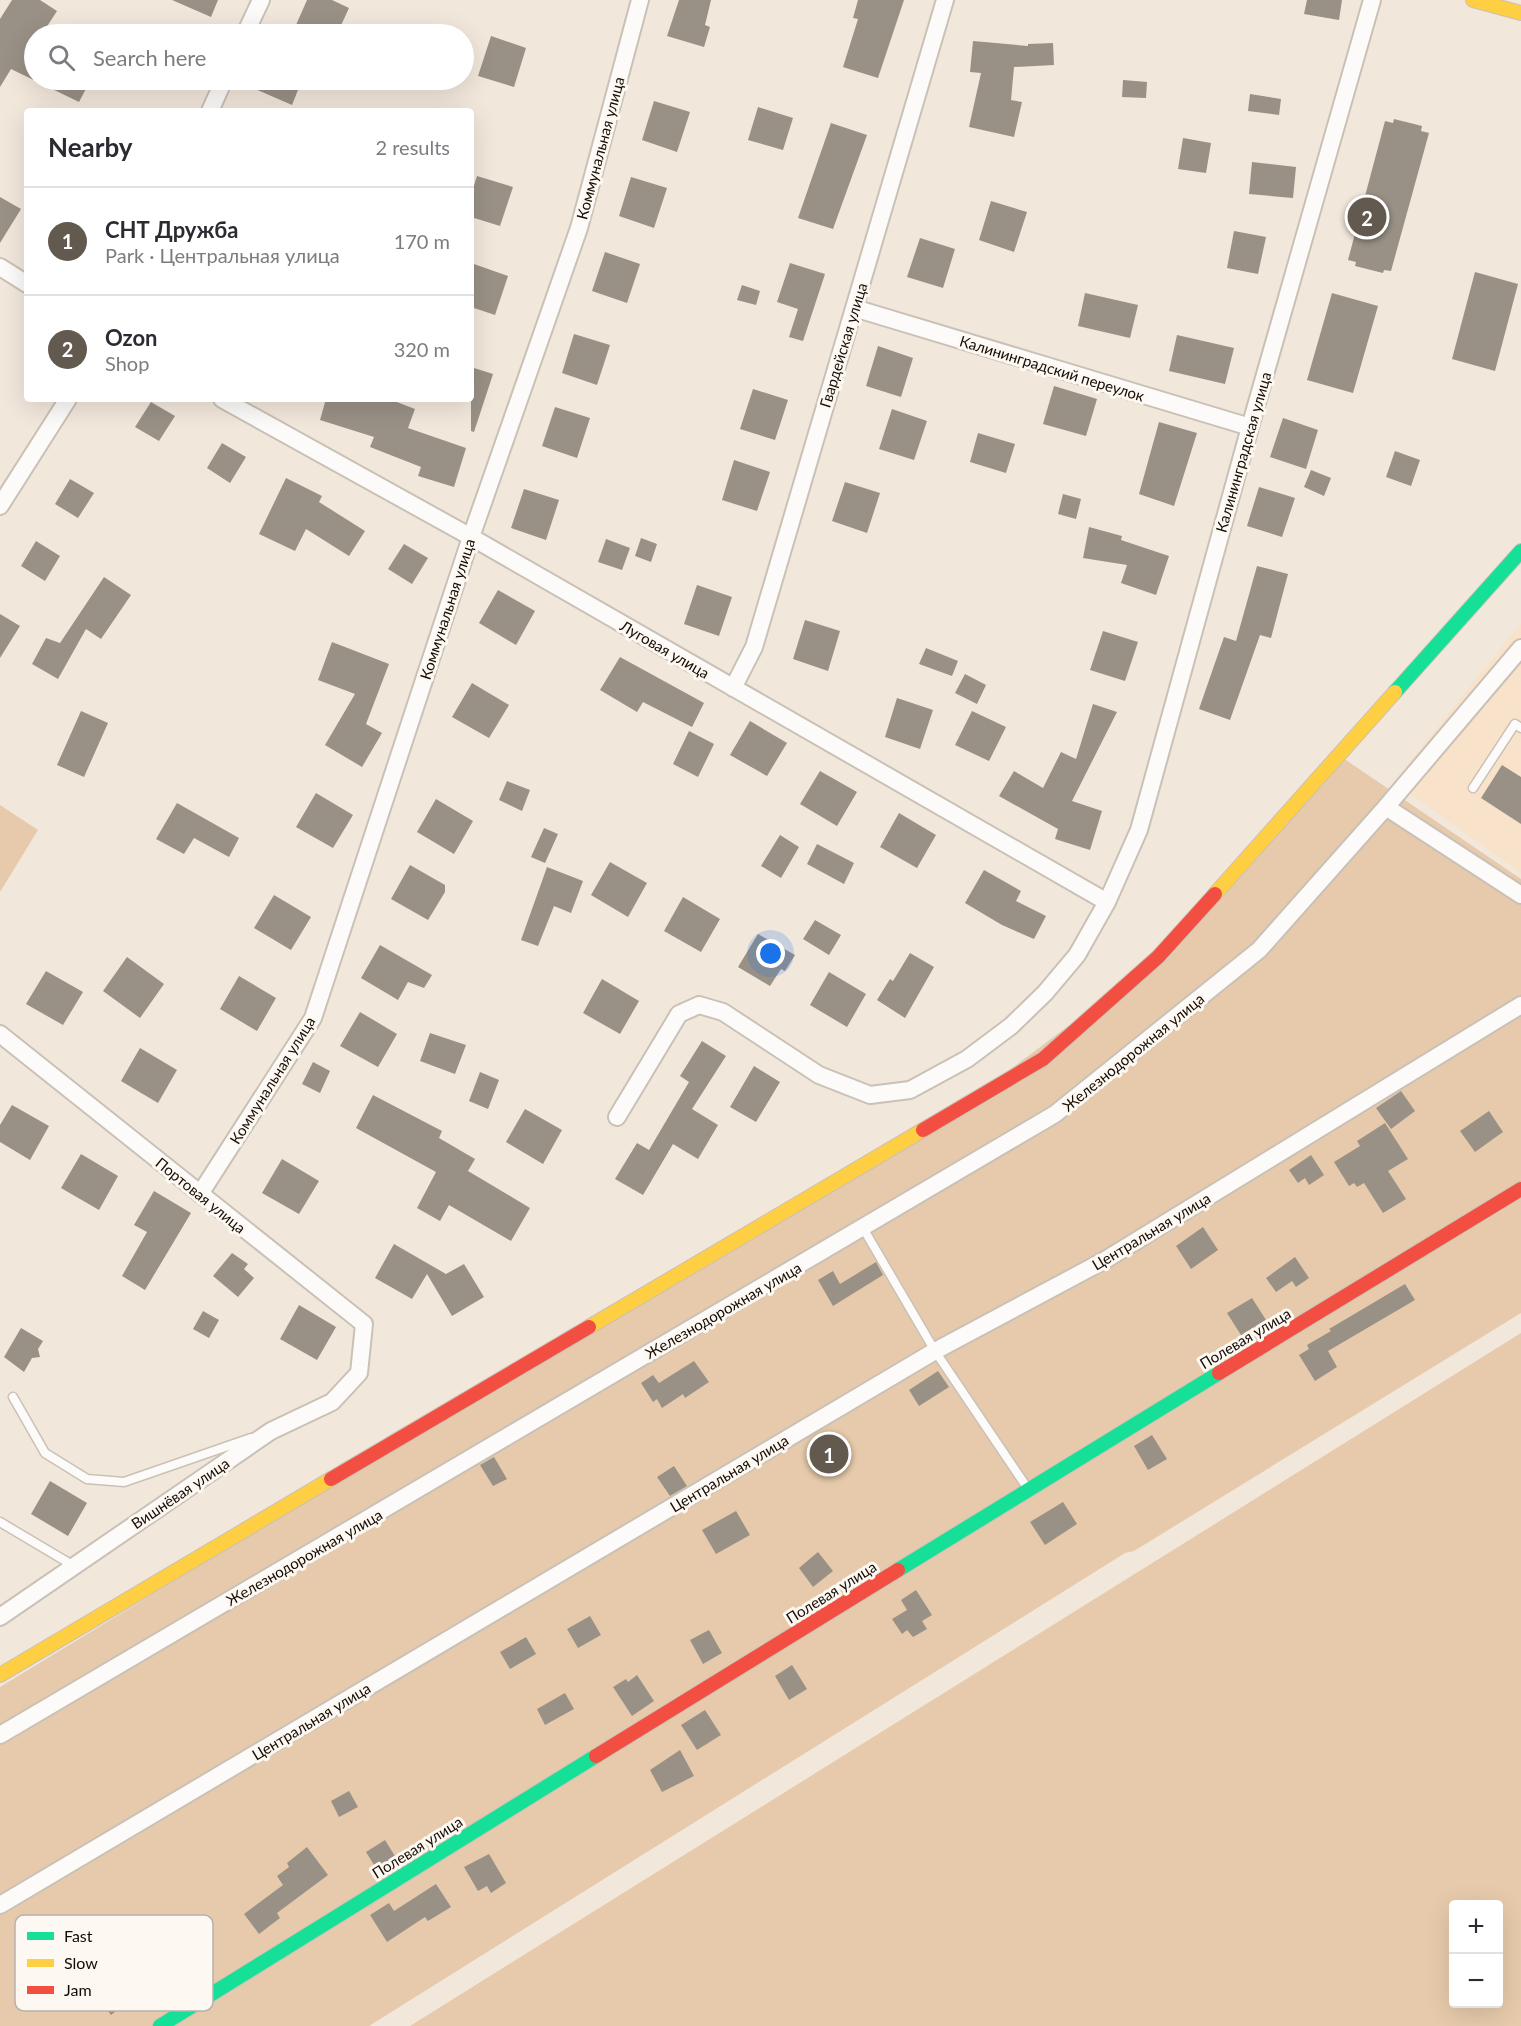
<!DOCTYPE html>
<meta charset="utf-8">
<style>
body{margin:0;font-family:Lato,sans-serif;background:#f2f2f3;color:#2b2b33}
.controls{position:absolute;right:18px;bottom:18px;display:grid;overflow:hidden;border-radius:6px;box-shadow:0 6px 24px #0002}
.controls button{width:54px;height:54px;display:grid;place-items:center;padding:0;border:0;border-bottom:2px solid #e1e1e2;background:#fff;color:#2b2b33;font:30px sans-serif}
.you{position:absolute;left:771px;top:954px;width:21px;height:21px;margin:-15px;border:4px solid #fff;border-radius:50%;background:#1a73e8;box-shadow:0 0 0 9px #1a73e833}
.badge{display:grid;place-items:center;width:39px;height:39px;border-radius:50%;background:#62594f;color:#fff;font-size:20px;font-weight:700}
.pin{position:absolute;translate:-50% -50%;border:3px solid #fff;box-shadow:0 2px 6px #0006}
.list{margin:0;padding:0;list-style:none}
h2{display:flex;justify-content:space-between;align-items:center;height:78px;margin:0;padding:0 24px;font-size:26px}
h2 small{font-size:20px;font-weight:400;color:#7c7c81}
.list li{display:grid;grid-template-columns:39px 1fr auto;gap:18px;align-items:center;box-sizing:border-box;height:108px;padding:0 24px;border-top:2px solid #e1e1e2}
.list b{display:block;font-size:22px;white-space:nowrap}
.list p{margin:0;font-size:20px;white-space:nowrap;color:#7c7c81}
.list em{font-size:20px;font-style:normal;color:#7c7c81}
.icon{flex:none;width:33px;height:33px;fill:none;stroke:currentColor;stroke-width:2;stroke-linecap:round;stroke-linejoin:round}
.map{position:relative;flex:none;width:1521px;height:2026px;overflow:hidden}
.search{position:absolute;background:#fff;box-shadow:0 6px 24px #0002;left:24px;top:24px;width:450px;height:66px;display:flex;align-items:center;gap:15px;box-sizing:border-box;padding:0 21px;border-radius:33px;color:#7c7c81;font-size:22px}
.panel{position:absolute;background:#fff;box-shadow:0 6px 24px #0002;left:24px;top:108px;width:450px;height:294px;border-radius:6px}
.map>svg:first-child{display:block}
</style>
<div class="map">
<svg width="1521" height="2026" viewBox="0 0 1521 2026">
<rect width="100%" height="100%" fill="#f2e7db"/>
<!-- built -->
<path fill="#f8e2c9" d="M1521 623V873L1394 782Z"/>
<!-- green -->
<path fill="#e6caab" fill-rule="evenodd" d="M1340 756 1521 879V1313L1134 1551 1125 1553 369 2026H0V1687L989 1085 1075 1021 1173 934Z
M0 805 38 830 0 892Z
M1521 1333V2026H410ZM1454 1904H1498V2004H1454Z"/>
<!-- building -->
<path fill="#999186" d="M12 0H40L57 11 42 34H34V80H77L88 85 79 102 11 69 0 87V19Z
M172 0H218L211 17Z
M307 0H332L349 8 337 34H318L296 25Z
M679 0H711L705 25 710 27 704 47 667 36Z
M858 0H904L878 78 843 67 858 19 853 18Z
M1307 0H1342L1339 20 1304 14Z
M491 36 526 48 514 87 478 76Z
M973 41 1028 46V44L1053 43 1054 65 1014 67 1011 100 1022 102 1014 137 969 127 981 73 970 72Z
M234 80H302L292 105Z
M1123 80 1147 82 1146 98 1122 97Z
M1250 94 1281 99 1279 115 1248 111Z
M654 101 690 112 677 152 642 140Z
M758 107 793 118 783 150 748 140Z
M1394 119 1422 126 1421 131 1429 133 1391 271 1384 270 1383 273 1355 266 1356 262 1348 260 1385 121 1393 123Z
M831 123 867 135 833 229 798 218Z
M1183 138 1211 143 1206 173 1178 169Z
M1252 162 1296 167 1293 198 1249 194Z
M477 176 513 187 500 226 471 217V195Z
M631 177 667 188 654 228 619 216Z
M0 197 21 209 0 243Z
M991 201 1027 212 1014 252 979 240Z
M1234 231 1266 237 1258 274 1227 268Z
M920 238 955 249 943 288 907 277Z
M605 252 640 264 627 303 592 291Z
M471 263 508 276 495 315 471 307Z
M790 263 825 274 803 341 789 337 798 309 777 302Z
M1475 272 1518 284 1495 371 1452 359Z
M742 285 760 291 756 305 737 300Z
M1085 293 1138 305 1130 338 1078 326Z
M1332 293 1378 306 1353 393 1307 380Z
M574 334 610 345 597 385 562 373Z
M1177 335 1234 348 1225 384 1169 371Z
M878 346 913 358 901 397 866 386Z
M471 367 493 374 474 432 471 431Z
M1054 386 1097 399 1086 436 1043 424Z
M753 389 788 400 775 440 740 429Z
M326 399H389L415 409 408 428 466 448 454 487 418 476 421 467 370 447 374 437 320 420Z
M151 402 175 416 159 441 135 427Z
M555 407 590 418 577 458 542 446Z
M892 409 927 421 914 460 879 449Z
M1283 418 1318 430 1306 469 1270 457Z
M1159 422 1197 433 1174 506 1139 494Z
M978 433 1015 444 1006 473 970 462Z
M222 443 246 457 230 483 207 468Z
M1395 451 1420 460 1411 486 1386 477Z
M734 460 770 472 757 511 722 500Z
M1311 470 1331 478 1324 496 1304 487Z
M286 478 322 496 319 502 365 531 349 556 306 529 295 551 259 534Z
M70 479 94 493 78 518 55 504Z
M845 482 880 493 867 533 832 521Z
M1259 487 1295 498 1282 537 1247 526Z
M524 489 559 500 546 540 511 528Z
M1063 494 1081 499 1076 519 1058 514Z
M1089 527 1122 536 1121 540 1169 556 1156 595 1121 583 1127 565 1083 558Z
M641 538 657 544 651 562 635 556Z
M606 539 630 548 622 570 598 562Z
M36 541 60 556 45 581 21 566Z
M404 544 428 558 412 584 388 569Z
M1257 566 1288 574 1271 638 1260 635 1230 720 1199 709 1224 637 1236 641Z
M104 577 131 595 101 639 86 629 58 679 32 664 46 638 60 643Z
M697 585 732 597 719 636 684 624Z
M498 590 535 611 516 645 479 623Z
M0 614 20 626 0 658Z
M805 620 840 631 828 671 793 659Z
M1103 631 1138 642 1125 681 1090 670Z
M332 642 389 664 366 724 382 733 362 767 325 745 355 694 318 680Z
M926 648 958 661 952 676 919 664Z
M620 657 704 703 692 727 643 702 637 712 600 690Z
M965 674 986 685 977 704 955 693Z
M472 683 509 705 489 738 452 717Z
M897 698 933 710 920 749 885 737Z
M1093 704 1117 712 1072 801 1102 811 1090 850 1055 839 1058 829 999 796 1014 771 1043 788 1061 752 1076 759Z
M81 711 108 723 84 777 57 765Z
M972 711 1006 727 989 761 955 745Z
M750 721 787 743 767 776 730 755Z
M689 731 714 744 698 777 673 764Z
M1502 765 1521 777V824L1481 798Z
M820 771 857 792 837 826 800 804Z
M507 781 530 790 522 811 499 800Z
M316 793 353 815 333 848 296 827Z
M436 799 473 821 454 854 417 832Z
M177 803 239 838 229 857 194 838 184 854 156 839Z
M899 813 936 835 917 868 880 847Z
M544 828 558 834 545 863 531 857Z
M780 835 799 847 781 878 761 866Z
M817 844 854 863 844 884 807 864Z
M610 862 647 883 628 917 591 895Z
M410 865 445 885V892L428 920 391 899Z
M547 867 583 881 571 913 554 906 538 946 521 940Z
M984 870 1021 891 1016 901 1046 916 1034 939 1002 925 965 903Z
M274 895 311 917 291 950 254 928Z
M683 897 720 919 701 952 664 931Z
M815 920 841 935 829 955 803 939Z
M758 934 795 955 785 971 781 969 770 986 738 967Z
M380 945 432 975 424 988 408 982 398 1000 361 978Z
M910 953 934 967 905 1018 877 1000 890 979 893 981Z
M127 957 164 984 140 1018 103 991Z
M46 971 83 992 63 1025 26 1004Z
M829 972 866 994 847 1027 810 1005Z
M239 976 276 998 257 1031 220 1009Z
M602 979 639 1001 620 1034 583 1013Z
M360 1012 397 1034 378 1067 340 1046Z
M430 1033 466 1045 455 1074 420 1061Z
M702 1041 726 1056 692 1109 718 1125 698 1159 673 1144 643 1195 615 1179 637 1143 649 1150 689 1082 680 1076Z
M140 1048 177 1070 158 1103 121 1081Z
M313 1062 330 1071 320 1093 302 1084Z
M754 1066 780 1082 756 1122 730 1107Z
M480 1072 499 1080 488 1109 469 1101Z
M1401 1091 1415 1111 1391 1129 1376 1108Z
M373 1095 442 1131 439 1138 475 1159 468 1171 530 1208 511 1241 449 1205 440 1221 417 1208 436 1172 356 1128Z
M12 1105 49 1126 30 1160 0 1142V1125Z
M525 1109 562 1130 543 1164 506 1142Z
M1489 1111 1503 1132 1475 1152 1460 1131Z
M1385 1123 1408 1159 1388 1171 1406 1199 1383 1213 1364 1183 1357 1187 1354 1183 1349 1186 1334 1162 1360 1146 1357 1141Z
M81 1154 118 1176 99 1210 61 1188Z
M1311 1155 1324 1175 1309 1185 1305 1178 1298 1183 1289 1170Z
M282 1159 319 1181 299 1214 262 1193Z
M154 1191 191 1213 145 1290 122 1276 147 1232 134 1225Z
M1203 1227 1218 1250 1191 1269 1176 1246Z
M394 1244 446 1274 464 1264 484 1297 452 1316 427 1274 412 1299 375 1278Z
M232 1253 248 1264 244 1269 254 1278 238 1297 213 1276Z
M1295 1257 1309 1278 1296 1287 1292 1281 1276 1292 1266 1278Z
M876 1262 883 1275 833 1306 818 1280 833 1271 840 1284Z
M1405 1284 1415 1300 1328 1351 1337 1367 1315 1381 1299 1355 1309 1349 1307 1345 1331 1331 1329 1329Z
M1252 1298 1266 1320 1241 1335 1227 1313Z
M299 1305 336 1327 317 1360 280 1339Z
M203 1311 219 1320 209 1338 193 1329Z
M21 1328 43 1341 38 1349 40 1357 32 1358 24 1372 4 1357Z
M694 1361 709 1382 685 1398 683 1394 662 1408 657 1399 653 1402 641 1383 653 1375 659 1383Z
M938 1371 949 1387 919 1406 909 1390Z
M1152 1435 1167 1459 1148 1470 1134 1446Z
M494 1457 507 1479 493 1486 480 1465Z
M674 1466 687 1486 670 1496 657 1477Z
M50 1481 87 1503 68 1536 31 1514Z
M1063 1502 1077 1524 1045 1545 1030 1522Z
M736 1511 750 1535 716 1554 702 1530Z
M818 1552 833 1571 813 1587 799 1568Z
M916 1590 932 1615 922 1621 927 1629 913 1637 907 1630 902 1634 892 1619 907 1610 901 1600Z
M590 1616 601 1635 578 1648 567 1629Z
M709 1630 722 1653 703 1664 690 1640Z
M526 1637 536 1654 510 1669 500 1652Z
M792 1665 807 1689 789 1700 775 1676Z
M637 1675 654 1701 632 1716 613 1687 626 1679 628 1682Z
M565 1693 574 1709 545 1725 537 1709Z
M705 1710 721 1735 697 1750 681 1725Z
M680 1750 694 1776 662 1792 650 1770Z
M349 1791 358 1807 339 1817 331 1801Z
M385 1840 398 1861 379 1873 366 1852Z
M307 1847 328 1875 277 1913 280 1918 259 1934 244 1914 283 1885 277 1876 289 1867 287 1863Z
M489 1854 506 1883 491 1893 487 1886 478 1891 464 1867Z
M436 1884 451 1907 428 1921 425 1917 387 1942 370 1915 389 1903 394 1911Z
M118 1985 130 2000 111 2015 99 1999Z"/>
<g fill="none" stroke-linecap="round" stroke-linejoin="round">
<!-- lane casing -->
<g stroke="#cac1b6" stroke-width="11">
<path id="lane" d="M1473 788 1515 724 1521 728
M863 1228 935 1351 1026 1486
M13 1397 45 1453 87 1479 124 1482 251 1438
M0 1522 74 1566"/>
</g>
<!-- street casing -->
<g stroke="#cac1b6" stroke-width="20">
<path id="street" d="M245 34 261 0
M210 111 224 80
M0 267 27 284
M854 308 1250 427
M222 399 471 537 1107 902
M0 506 68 399
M1521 648 1386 807 1521 895
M733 688 754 647 945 0
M0 1034 364 1324 359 1373 332 1402 271 1431 0 1617
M617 1117 679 1014 699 1005 723 1012 819 1075 870 1095 910 1090 967 1059 1011 1026 1045 993 1077 955 1107 902 1139 830 1250 427 1372 0
M200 1194 313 1018 471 537 579 228 640 0
M0 1735 1055 1114 1259 950 1386 807
M0 1905 935 1351 1105 1260 1521 1005"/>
</g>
<!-- fast casing -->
<g stroke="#cac1b6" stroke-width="16">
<path id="fast" d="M1395 692 1521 551
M898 1570 1219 1373
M160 2026 596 1756"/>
</g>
<!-- slow casing -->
<g stroke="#cac1b6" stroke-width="16">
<path id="slow" d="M1473 0 1521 13
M1215 894 1395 692
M589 1327 923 1130
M0 1675 331 1479"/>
</g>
<!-- jam casing -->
<g stroke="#cac1b6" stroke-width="16">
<path id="jam" d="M923 1130 1043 1059 1158 957 1215 894
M1219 1373 1521 1189
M331 1479 589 1327
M596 1756 898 1570"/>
</g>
<!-- lane -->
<use href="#lane" stroke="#fdfbfa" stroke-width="8"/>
<!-- street -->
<use href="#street" stroke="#fdfbfa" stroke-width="16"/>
<!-- fast -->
<use href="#fast" stroke="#16e098" stroke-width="14"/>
<!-- slow -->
<use href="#slow" stroke="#ffcf43" stroke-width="14"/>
<!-- jam -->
<use href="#jam" stroke="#f24e42" stroke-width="14"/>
</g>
<g text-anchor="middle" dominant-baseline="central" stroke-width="6" stroke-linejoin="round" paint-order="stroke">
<!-- street labels -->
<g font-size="15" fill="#140c04" stroke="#fdf8f2">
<text transform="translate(600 148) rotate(-75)">Коммунальная улица</text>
<text transform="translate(843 345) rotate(-73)">Гвардейская улица</text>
<text transform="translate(1052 368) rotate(17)">Калининградский переулок</text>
<text transform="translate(1243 452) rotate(-74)">Калининградская улица</text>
<text transform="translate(447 609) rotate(-72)">Коммунальная улица</text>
<text transform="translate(665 649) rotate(30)">Луговая улица</text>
<text transform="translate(1133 1052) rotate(-39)">Железнодорожная улица</text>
<text transform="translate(272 1080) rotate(-58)">Коммунальная улица</text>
<text transform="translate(201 1195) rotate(39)">Портовая улица</text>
<text transform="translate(1151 1231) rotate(-31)">Центральная улица</text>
<text transform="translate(723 1310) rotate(-30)">Железнодорожная улица</text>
<text transform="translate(1245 1338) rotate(-31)">Полевая улица</text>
<text transform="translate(729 1473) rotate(-31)">Центральная улица</text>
<text transform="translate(180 1493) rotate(-34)">Вишнёвая улица</text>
<text transform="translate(304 1557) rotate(-30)">Железнодорожная улица</text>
<text transform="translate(831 1592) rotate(-32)">Полевая улица</text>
<text transform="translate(311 1721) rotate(-31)">Центральная улица</text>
<text transform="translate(417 1847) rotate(-32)">Полевая улица</text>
</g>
</g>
<!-- legend -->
<rect x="15" y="1915" width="198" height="96" rx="9" fill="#fdf8f2" stroke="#b7b1ab" stroke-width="1.5"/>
<rect x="27" y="1932" width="27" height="8" fill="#16e098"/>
<rect x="27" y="1959" width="27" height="8" fill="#ffcf43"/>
<rect x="27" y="1986" width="27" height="8" fill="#f24e42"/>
<g font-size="16" fill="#140c04">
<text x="64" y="1942">Fast</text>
<text x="64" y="1969">Slow</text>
<text x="64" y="1996">Jam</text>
</g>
</svg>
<div class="controls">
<button>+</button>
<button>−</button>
</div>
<div class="you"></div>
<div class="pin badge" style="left:829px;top:1454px">1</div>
<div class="pin badge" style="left:1367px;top:217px">2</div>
<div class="search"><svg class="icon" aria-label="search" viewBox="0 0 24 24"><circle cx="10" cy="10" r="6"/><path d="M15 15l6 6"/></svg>Search here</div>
<section class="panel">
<h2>Nearby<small>2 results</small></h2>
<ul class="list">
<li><span class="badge">1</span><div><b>СНТ Дружба</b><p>Park · Центральная улица</p></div><em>170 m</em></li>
<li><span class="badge">2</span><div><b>Ozon</b><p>Shop</p></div><em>320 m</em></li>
</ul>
</section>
</div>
